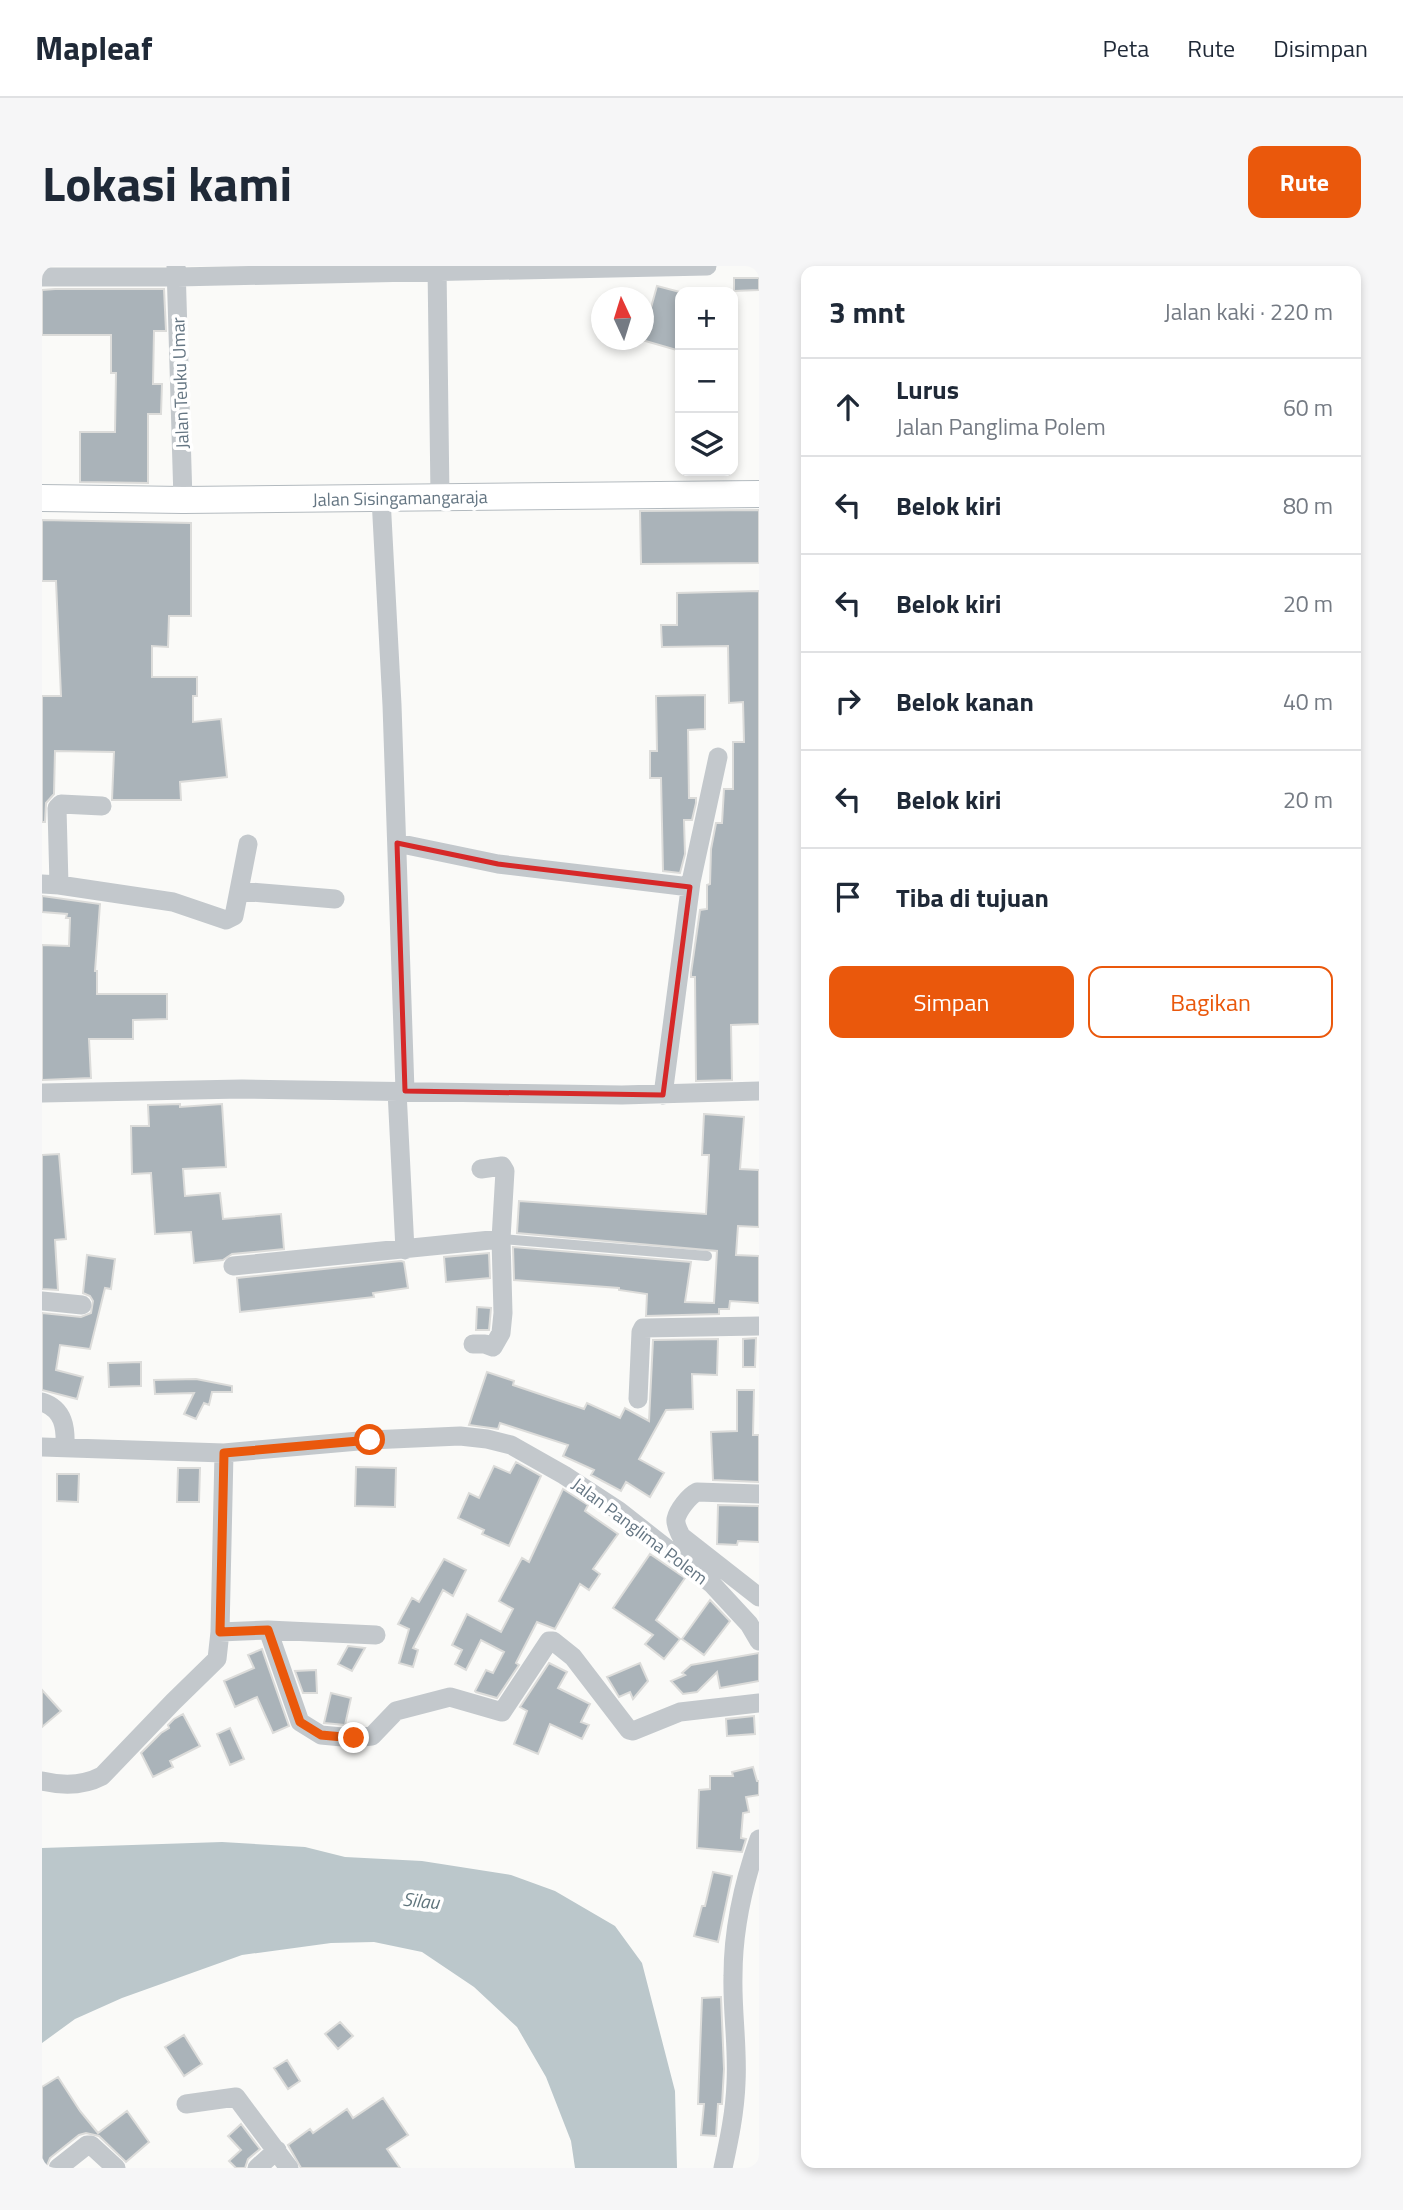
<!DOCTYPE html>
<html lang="id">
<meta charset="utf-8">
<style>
body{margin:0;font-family:"Titillium Web",sans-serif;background:#f6f6f7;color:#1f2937}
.controls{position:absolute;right:21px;top:21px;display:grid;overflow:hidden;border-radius:14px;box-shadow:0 4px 10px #0003}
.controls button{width:63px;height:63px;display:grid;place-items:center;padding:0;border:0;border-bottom:2px solid #e0e1e3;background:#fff;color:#1f2937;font:35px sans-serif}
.compass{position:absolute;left:549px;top:21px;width:63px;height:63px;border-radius:50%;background:#fff;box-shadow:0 4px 10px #0003;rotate:356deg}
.stop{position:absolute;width:21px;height:21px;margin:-16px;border:5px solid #ea580c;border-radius:50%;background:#fff}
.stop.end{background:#ea580c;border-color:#fff;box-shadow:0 2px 7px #0008}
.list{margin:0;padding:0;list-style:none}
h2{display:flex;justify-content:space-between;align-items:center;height:91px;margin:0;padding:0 28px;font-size:30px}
h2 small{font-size:23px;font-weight:400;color:#747a83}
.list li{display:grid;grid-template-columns:46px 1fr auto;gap:21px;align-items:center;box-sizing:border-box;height:98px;padding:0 28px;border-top:2px solid #e0e1e3}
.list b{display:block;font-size:26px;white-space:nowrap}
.list p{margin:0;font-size:23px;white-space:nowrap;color:#747a83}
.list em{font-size:23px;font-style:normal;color:#747a83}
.actions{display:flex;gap:14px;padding:21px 28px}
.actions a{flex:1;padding:16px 0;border:2px solid #ea580c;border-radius:14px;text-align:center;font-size:24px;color:#ea580c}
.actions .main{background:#ea580c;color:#fff}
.icon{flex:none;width:38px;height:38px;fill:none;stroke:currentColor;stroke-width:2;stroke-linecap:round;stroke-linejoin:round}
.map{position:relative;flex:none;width:717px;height:1902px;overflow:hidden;border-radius:14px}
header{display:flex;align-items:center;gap:42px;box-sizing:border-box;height:98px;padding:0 35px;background:#fff;border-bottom:2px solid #e0e1e3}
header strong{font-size:33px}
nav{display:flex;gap:38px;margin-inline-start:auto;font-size:24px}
.intro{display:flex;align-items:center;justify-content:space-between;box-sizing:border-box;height:168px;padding:0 42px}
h1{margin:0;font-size:49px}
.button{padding:18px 32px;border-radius:14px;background:#ea580c;color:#fff;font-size:24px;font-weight:700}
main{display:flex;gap:42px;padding:0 42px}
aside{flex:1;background:#fff;border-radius:14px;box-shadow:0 4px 10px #0003}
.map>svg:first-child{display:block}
</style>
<header>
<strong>Mapleaf</strong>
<nav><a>Peta</a><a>Rute</a><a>Disimpan</a></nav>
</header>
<div class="intro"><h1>Lokasi kami</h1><a class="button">Rute</a></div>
<main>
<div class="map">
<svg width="717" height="1902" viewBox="0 0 717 1902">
<rect width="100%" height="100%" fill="#fafaf8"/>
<!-- water -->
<path fill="#bbc7cb" d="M180 1576 263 1581 303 1591 380 1595 469 1609 513 1625 573 1660 600 1697 633 1825 635 1902H533L529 1875 504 1811 475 1761 432 1721 380 1686 332 1676 289 1677 200 1689 80 1732 33 1753 0 1777V1582Z"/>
<!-- building -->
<path fill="#aab3b9" stroke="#dcdcda" stroke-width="2" d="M692 12H717V24L692 25Z
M615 20 638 26V85L600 74Z
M13 23H122L124 65H112L111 118H120L119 148H106V217L38 216V166H73L74 107H69V69H0V24Z
M717 244V297L599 298 598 245Z
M0 254 149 257V350H127L126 381 110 380V411H155V430H151V456L179 453 185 511 138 516 139 534H70L72 486 13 485 12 528 4 537 3 556H0V430H19L14 315H0Z
M717 325V758L689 759 690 814 654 815 653 711H649V707L658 644 665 643V619L668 618 669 583 674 557H680L682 523H691V476H702L701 436 687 437 686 380 620 381 619 359H635V327Z
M663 429V463L646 464 647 532H654V537L650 554H642L643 588 638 607 621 605 619 512H608V485H615L614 430Z
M0 630 58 638 53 705H55V728H125V753L91 754V773H47L49 812 0 814V679L27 680 28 652H24L25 648 0 646Z
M138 838V841L180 838 184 901 141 903 143 930 178 927 181 953 239 948 242 983 190 988 181 994 152 997 149 966 113 968 109 907 90 908 89 860H107L106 839Z
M662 848 702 851 698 903 717 904V961L696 960 694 989 717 990V1037L688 1035 687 1043H677V1048L604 1050 605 1028 577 1024V1022L472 1014 471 981 649 996 643 1036 672 1037 675 985 475 967 477 935 664 948 667 889H660Z
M17 888 24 973 13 974 16 1024 0 1023V889Z
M447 987 448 1012 404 1016 402 991Z
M45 989 73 993 69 1023 63 1022 48 1083 18 1079 14 1104 41 1111 35 1133 0 1124V1047L39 1051 49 1047 51 1035 48 1030 41 1027Z
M359 995 362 996 366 1022 331 1027 332 1031 198 1046 195 1012Z
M435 1041 449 1042 447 1064H434Z
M714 1072 713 1101H701V1073Z
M676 1073 675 1109 650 1108 651 1143 624 1144 597 1193 622 1207 608 1231 584 1216 579 1225 549 1209 552 1204 521 1190 526 1179 458 1157 456 1163 427 1159 445 1106 472 1115 471 1119 542 1143 545 1137 578 1152 583 1142 607 1155 611 1074Z
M99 1096V1120L67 1121 66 1097Z
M154 1113 190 1120V1126H170L167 1139 162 1137 154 1153 142 1148 152 1127 113 1128 112 1114Z
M695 1124H712L711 1169H717V1216L671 1214 669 1166 695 1165Z
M474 1196 499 1210 467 1280 440 1268 442 1264 416 1252 427 1227 437 1232 452 1200 468 1207Z
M314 1201 354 1202 353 1241 313 1240Z
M136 1202H158L157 1236H135Z
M15 1208H37L36 1236 15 1235Z
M521 1223 546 1239 543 1245 576 1268 551 1303 558 1308 547 1324 538 1318 513 1363 495 1356 474 1397 477 1399 455 1432 434 1426 433 1425 444 1404 451 1407 462 1386 439 1374 424 1404 413 1398 420 1384 410 1379 425 1348 459 1366 471 1343 457 1335 480 1292 487 1296Z
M676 1239 717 1240V1276L696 1275 695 1279 675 1278Z
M608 1288 643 1312 614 1354 638 1373 622 1393 603 1378 611 1369 571 1342Z
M402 1293 424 1304 411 1330 401 1324 371 1382 376 1384 371 1401 357 1397 367 1363 356 1358 370 1332 377 1336Z
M668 1334 688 1355 662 1389 640 1373Z
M306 1380 323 1382 310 1405 296 1398Z
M220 1383 247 1460 231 1467 215 1431 193 1441 182 1415 212 1402 206 1389Z
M717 1387V1415L678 1422 675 1406 655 1426 641 1428 629 1415 643 1409 640 1407 649 1399Z
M507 1397 525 1406 516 1422 548 1438 539 1456 547 1459 540 1473 508 1458 496 1488 472 1478 485 1445 478 1441Z
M598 1397 606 1415 591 1433 588 1426 577 1431 565 1411Z
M274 1404 275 1427H261L253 1405Z
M0 1424 19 1445 0 1461Z
M289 1427 309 1432 303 1459 282 1457Z
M141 1448 158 1480 128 1495 131 1501 111 1511 99 1487 119 1467 127 1462 126 1459 132 1453Z
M712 1450 713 1468 685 1470 684 1453Z
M188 1462 202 1493 188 1499 175 1468Z
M711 1501 715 1515H717V1529L704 1531 707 1546 701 1547 699 1572 704 1573 700 1586 655 1582 657 1524 668 1523V1510H691L690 1506Z
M671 1606 690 1610 676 1676 652 1670 660 1640H663Z
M679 1731 682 1803 680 1838H676L674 1870 659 1869 662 1838H656L660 1732Z
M298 1756 311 1770 296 1783 283 1768Z
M142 1769 160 1798 142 1810 123 1781Z
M245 1794 258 1815 246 1823 232 1802Z
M16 1811 38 1845 56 1867 85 1845 107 1876 84 1896 57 1870 44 1867 37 1869 8 1892 4 1902H0V1821Z
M341 1832 366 1869 345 1883 358 1902H259L246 1879 268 1863 271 1867 305 1843 311 1852Z
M199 1858 218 1883 206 1893 203 1902H194L187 1895 199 1884 186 1870Z"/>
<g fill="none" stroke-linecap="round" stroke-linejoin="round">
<!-- secondary casing -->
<g stroke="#b3babf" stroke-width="28">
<path id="secondary" d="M0 232 141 234 717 228"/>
</g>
<!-- lane -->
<path stroke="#c3c8cc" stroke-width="10" d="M459 973 665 990"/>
<!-- street -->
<path stroke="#c3c8cc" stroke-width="19" d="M134 0 141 234
M395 0 398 231
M0 11H135L665 0
M339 232 350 439 363 825
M355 577 456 598 648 621
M0 618 17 619 131 636 184 654 192 650 206 578
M17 619 15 542 19 538 60 540
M197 625 293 633
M355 825 363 984
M0 827 200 823 580 829 717 825
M621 829 649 616 676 491
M191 1000 459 973
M0 1035 40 1039
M431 1078H443L451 1081 459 1067 461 1047 459 973 463 905 460 900 439 903
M596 1133 599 1066 601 1062 717 1060
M0 1136C22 1143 24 1162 23 1182
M0 1181 182 1187 328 1174 418 1170 445 1173 469 1179 522 1209 577 1245 670 1318 707 1358 717 1375
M717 1228 655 1226C647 1230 636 1244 634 1253 633 1259 637 1265 639 1270L717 1331
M226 1364 258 1456 279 1469 311 1472 330 1470 354 1445 408 1431 460 1446 507 1375H511L531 1391 587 1464 591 1465 638 1446 717 1437
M178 1366 226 1364 334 1369
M0 1515C21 1520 41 1520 60 1510L131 1436 175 1393 178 1366 182 1187
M144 1838 194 1831 247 1902
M16 1902 45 1879H49L74 1902
M215 1902 235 1884
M681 1902C687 1874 693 1846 694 1817 696 1781 690 1745 691 1710 691 1662 701 1618 717 1573"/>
<!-- secondary -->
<use href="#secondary" stroke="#fff" stroke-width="26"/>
</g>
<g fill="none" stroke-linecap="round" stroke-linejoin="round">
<!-- route -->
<path stroke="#ea580c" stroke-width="9" d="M312 1472 279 1469 258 1456 226 1364 178 1366 182 1187 328 1174"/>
</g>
<!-- marked area -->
<path fill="none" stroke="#d62828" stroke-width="5" stroke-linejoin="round" d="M355 577 456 598 648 621 621 829 363 825Z"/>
<g text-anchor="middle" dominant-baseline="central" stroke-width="7" stroke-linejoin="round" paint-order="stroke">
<!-- street labels -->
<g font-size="18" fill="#657683" stroke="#fff">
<text transform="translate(138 117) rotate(-92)">Jalan Teuku Umar</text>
<text transform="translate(358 232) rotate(-1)">Jalan Sisingamangaraja</text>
<text transform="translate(598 1265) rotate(37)">Jalan Panglima Polem</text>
</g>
<!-- water labels -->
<g font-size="19" font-style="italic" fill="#60757c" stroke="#fff">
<text transform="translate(379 1634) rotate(6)">Silau</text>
</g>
</g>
</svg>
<div class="controls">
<button>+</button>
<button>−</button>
<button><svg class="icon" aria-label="layers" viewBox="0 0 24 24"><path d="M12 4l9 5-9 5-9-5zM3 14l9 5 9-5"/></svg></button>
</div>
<svg class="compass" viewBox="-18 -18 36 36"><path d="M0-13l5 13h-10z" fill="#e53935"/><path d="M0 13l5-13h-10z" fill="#747a83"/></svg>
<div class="stop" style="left:328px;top:1174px"></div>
<div class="stop end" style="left:312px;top:1472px"></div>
</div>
<aside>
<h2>3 mnt<small>Jalan kaki · 220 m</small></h2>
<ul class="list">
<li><svg class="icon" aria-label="ahead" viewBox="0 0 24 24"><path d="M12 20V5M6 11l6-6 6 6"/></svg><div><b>Lurus</b><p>Jalan Panglima Polem</p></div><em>60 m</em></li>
<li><svg class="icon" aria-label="left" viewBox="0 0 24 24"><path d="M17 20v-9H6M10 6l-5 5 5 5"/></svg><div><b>Belok kiri</b></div><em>80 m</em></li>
<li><svg class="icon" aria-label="left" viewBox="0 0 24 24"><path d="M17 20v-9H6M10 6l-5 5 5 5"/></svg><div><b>Belok kiri</b></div><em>20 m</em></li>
<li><svg class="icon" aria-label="right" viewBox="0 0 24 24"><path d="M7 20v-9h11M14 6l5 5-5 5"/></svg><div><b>Belok kanan</b></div><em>40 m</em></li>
<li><svg class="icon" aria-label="left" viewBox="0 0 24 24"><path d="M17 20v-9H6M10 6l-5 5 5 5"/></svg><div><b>Belok kiri</b></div><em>20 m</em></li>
<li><svg class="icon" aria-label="arrive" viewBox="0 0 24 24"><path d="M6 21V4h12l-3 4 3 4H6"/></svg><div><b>Tiba di tujuan</b></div></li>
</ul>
<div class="actions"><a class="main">Simpan</a><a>Bagikan</a></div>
</aside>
</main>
